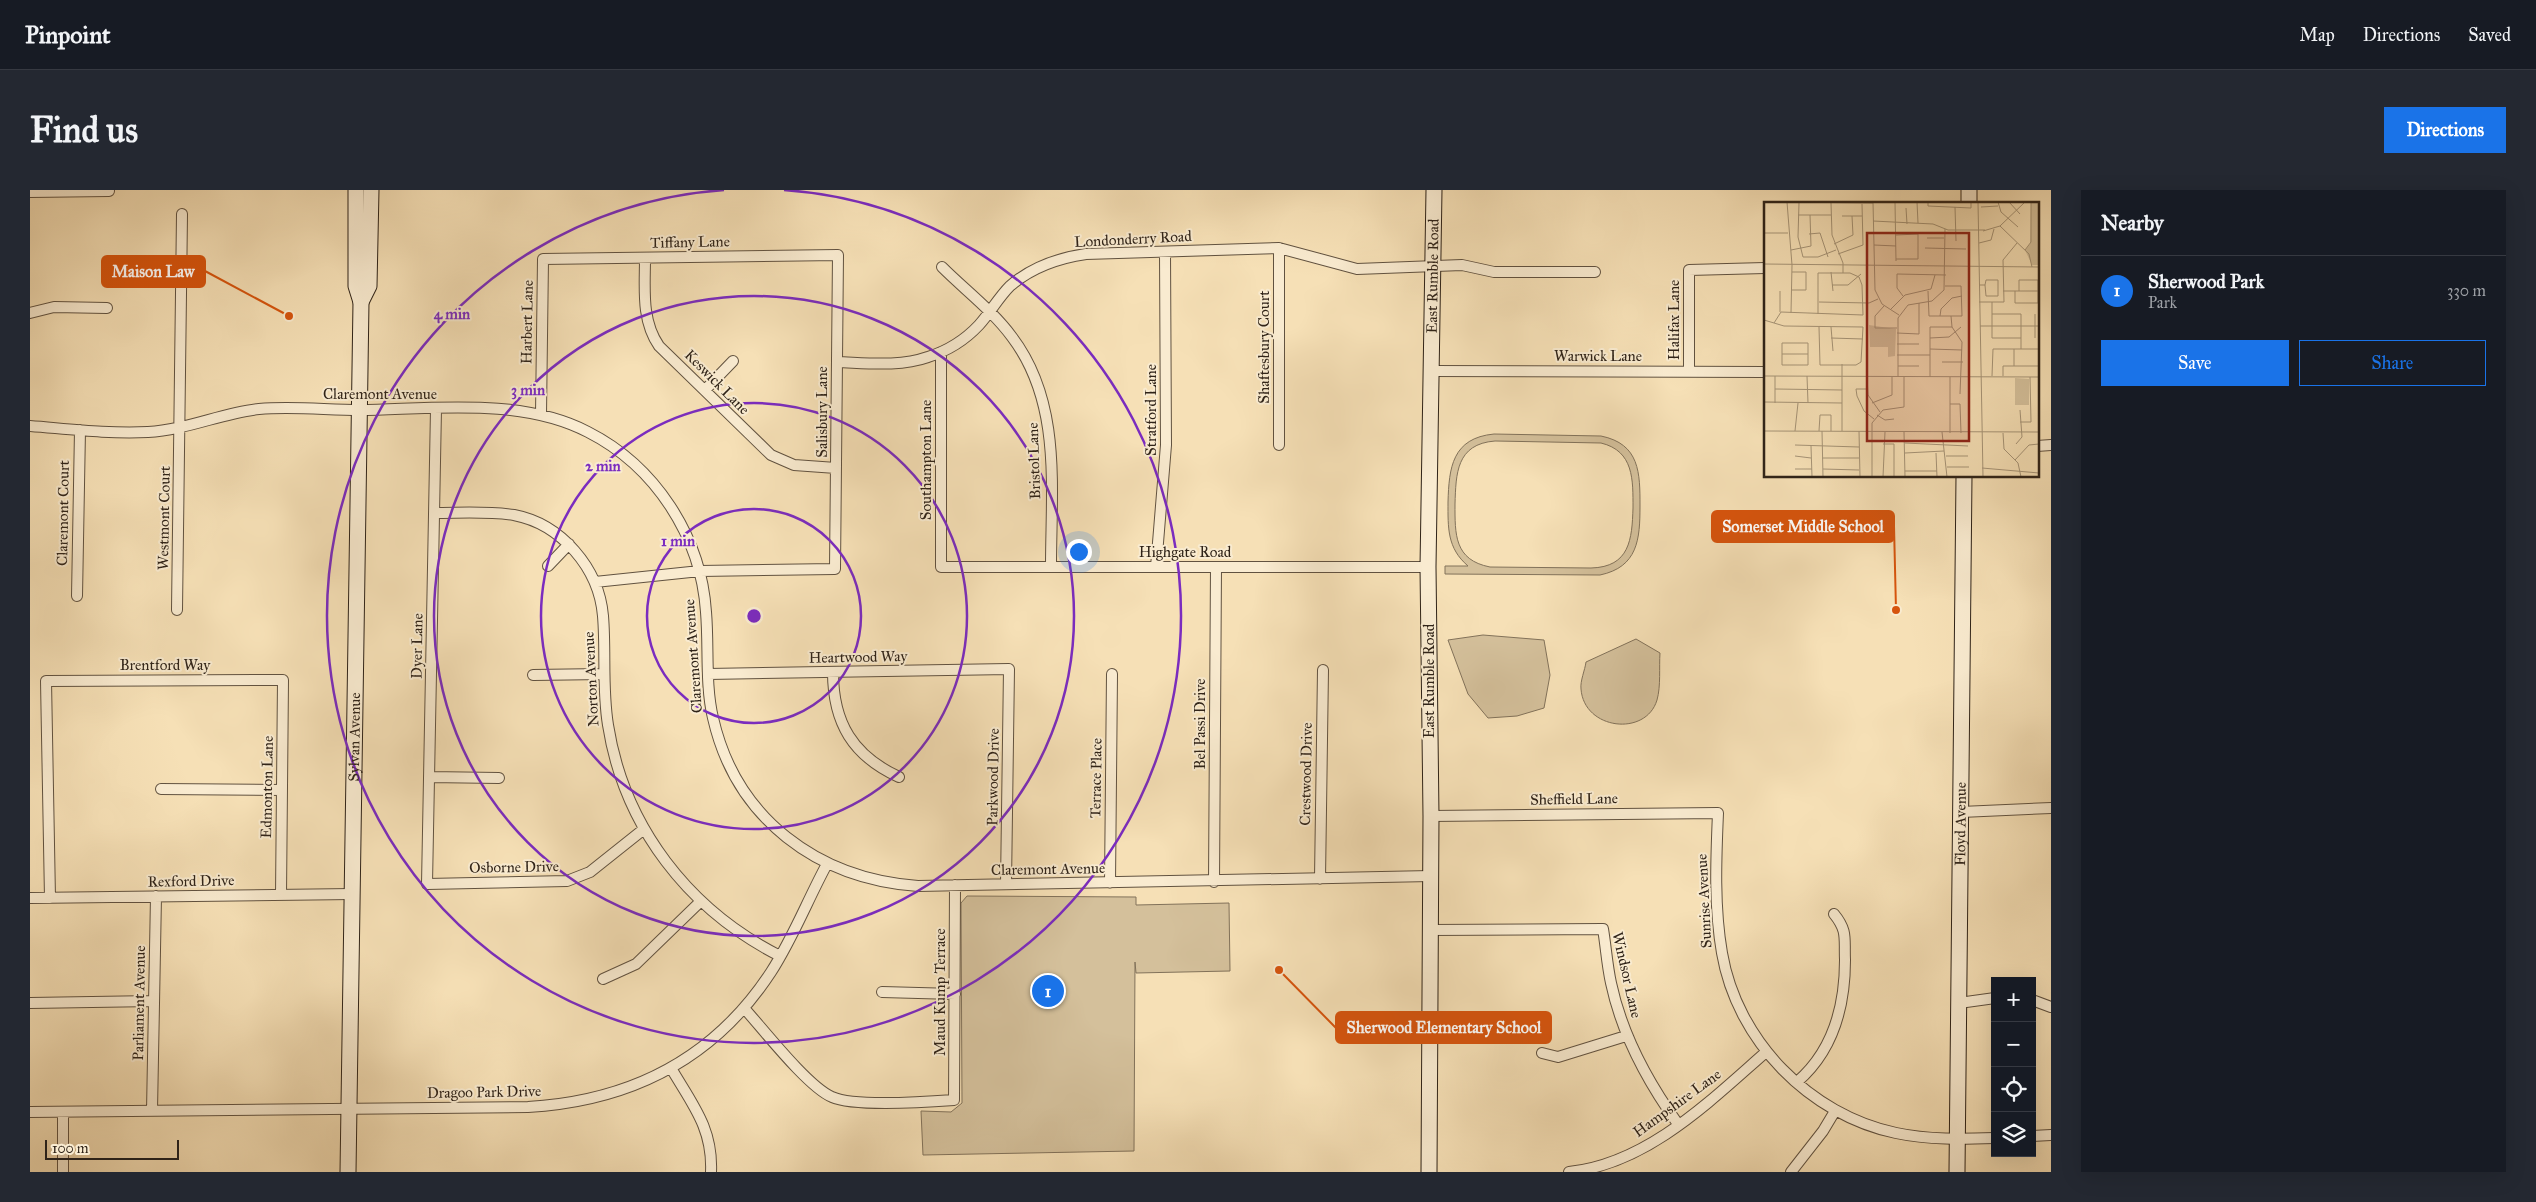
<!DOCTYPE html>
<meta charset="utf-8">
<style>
body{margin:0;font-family:"IM FELL Great Primer",serif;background:#242831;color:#f1f3f6}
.controls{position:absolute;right:15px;bottom:15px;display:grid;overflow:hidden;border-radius:0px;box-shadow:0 5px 20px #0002}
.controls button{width:45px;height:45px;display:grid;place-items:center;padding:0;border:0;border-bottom:1px solid #363941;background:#171b24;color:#f1f3f6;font:25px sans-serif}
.scale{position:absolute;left:15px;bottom:12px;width:134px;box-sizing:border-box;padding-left:5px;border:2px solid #2f2318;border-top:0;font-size:14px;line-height:18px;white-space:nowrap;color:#2f2318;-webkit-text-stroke:4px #f9ebd0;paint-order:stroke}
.you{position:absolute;left:1048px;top:361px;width:18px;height:18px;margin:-12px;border:4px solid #fff;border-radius:50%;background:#1a73e8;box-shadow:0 0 0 8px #1a73e833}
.badge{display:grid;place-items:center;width:32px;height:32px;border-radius:50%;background:#1a73e8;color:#fff;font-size:16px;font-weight:700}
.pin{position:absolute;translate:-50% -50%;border:2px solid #fff;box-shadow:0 1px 5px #0006}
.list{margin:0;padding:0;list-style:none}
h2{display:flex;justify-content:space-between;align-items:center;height:65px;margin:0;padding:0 20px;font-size:21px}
h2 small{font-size:16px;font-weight:400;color:#9ea1a6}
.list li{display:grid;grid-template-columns:32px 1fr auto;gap:15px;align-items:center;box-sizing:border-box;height:70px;padding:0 20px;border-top:1px solid #363941}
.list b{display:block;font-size:19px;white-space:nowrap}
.list p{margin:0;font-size:16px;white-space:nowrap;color:#9ea1a6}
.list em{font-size:16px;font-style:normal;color:#9ea1a6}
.actions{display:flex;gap:10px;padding:15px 20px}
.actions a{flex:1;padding:11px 0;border:1px solid #1a73e8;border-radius:0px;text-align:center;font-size:18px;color:#1a73e8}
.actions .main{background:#1a73e8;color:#fff}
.icon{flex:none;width:28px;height:28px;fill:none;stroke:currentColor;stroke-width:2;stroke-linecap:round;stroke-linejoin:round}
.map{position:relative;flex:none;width:2021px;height:982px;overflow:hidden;border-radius:0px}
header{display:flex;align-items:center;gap:30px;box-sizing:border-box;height:70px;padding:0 25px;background:#171b24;border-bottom:1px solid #363941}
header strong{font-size:24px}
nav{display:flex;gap:28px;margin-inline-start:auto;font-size:18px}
.intro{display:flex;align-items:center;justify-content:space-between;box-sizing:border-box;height:120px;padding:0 30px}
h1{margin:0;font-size:35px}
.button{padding:12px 22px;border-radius:0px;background:#1a73e8;color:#fff;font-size:18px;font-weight:700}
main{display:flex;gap:30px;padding:0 30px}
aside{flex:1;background:#171b24;border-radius:0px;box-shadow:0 5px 20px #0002}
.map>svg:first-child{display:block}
</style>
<header>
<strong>Pinpoint</strong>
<nav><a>Map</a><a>Directions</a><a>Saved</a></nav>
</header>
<div class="intro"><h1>Find us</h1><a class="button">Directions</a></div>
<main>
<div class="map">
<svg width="2021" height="982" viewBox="0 0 2021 982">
<rect width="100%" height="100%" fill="#f6e0b6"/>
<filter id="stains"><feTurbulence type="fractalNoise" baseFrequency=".004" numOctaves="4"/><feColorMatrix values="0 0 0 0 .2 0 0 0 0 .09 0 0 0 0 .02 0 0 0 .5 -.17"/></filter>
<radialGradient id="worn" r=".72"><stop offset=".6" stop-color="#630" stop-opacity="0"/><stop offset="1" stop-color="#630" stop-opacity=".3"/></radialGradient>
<!-- green -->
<path fill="#d4c09b" stroke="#82725a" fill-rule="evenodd" d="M1464 244 1571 246C1610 254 1610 283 1610 316 1610 349 1608 377 1570 385L1415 384V376H1438C1417 358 1418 338 1418 312 1419 278 1422 248 1464 244ZM1465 251 1571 253C1604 261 1603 290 1603 318 1602 349 1600 377 1561 378L1460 377C1424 370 1425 344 1425 314 1426 284 1426 254 1465 251Z
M1453 445 1514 450 1520 485 1514 518 1487 526 1458 528 1438 504 1418 450Z
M1606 449 1630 463C1629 477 1631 496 1627 510 1616 547 1554 540 1551 499 1550 491 1555 480 1556 472Z
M937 706 1106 707V715L1199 713 1200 781 1106 783 1105 772 1104 961 893 965 891 921 921 922 932 913 931 713Z"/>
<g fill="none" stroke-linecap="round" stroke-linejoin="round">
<!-- street casing -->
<g stroke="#615240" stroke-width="12">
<path id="street" d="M0 2 79 1
M1249 58V255
M615 68C615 98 611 130 629 156L741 265 764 275 806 278
M912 77C935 100 963 121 982 147 1032 213 1021 298 1021 376
M0 123 24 117 77 118
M911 162V377H1398
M807 172C837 173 870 177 898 167 917 161 935 150 949 135 960 123 968 108 980 96 1002 77 1028 68 1056 64L1249 58 1327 79 1432 75 1464 82H1565
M1401 181 1735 182
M1659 181V80L1735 78
M675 200 703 171
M406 219 397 694 537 691 560 682 614 639
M511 224 513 69 808 65 805 379 670 381 565 392
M0 236C39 239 79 244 118 242 156 240 192 223 229 219 262 216 297 220 330 220 403 219 491 207 558 242 625 276 671 346 676 422 679 457 675 494 683 528 706 629 788 689 888 696L1401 686
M2007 256 2021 255
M404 323C431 323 458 321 484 325 531 334 569 378 573 426 576 462 572 499 578 535 594 637 659 720 750 766
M518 376 539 354
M1126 377 1136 255 1135 63
M47 406 50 240
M147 420 152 24
M803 482C803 533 823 566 869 587
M678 484 979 479 976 694
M503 485 573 484
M399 587 469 588
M131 599 252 600
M1931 622 2021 618
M1401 626 1688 623C1686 669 1684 717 1692 763 1707 851 1780 925 1866 943 1899 950 1932 949 1965 948
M1290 689 1293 480
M1184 692 1186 377
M1080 693 1082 484
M0 708 322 704
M20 708 16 491 253 490 251 705
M1400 740 1573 739C1576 757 1577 775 1581 793 1592 845 1617 891 1648 934
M573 789 606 774 670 712
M852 802 925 804
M2002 810 2021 817
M0 813 124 811
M1929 813 1965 808
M714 818C733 839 778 897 802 907 824 917 897 912 924 910L925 695
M1512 863 1528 867 1596 846
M641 878C662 914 683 938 681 982
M1767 892C1803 861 1815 815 1815 770 1814 749 1818 741 1804 724
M122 921 126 706
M0 922 498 917C601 911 684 869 741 782 763 748 778 709 797 674
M33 922V982
M2002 946 2021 945
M1539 982C1617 974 1680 911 1736 862
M1761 982 1793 941 1805 921"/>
</g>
<!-- secondary casing -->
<g stroke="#2f2318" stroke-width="17">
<g id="secondary">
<path d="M1939 14V0"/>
<path d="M331 112 339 96 341 0"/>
<path id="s1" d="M318 982 331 112 326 96V0"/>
<path id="s2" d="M1399 982 1401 626 1398 377 1404 0"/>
<path id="s3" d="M1927 982 1934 286"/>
</g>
</g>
<!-- street -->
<use href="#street" stroke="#f9ebd0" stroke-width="10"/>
<!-- secondary -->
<use href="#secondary" stroke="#f9ebd0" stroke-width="15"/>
</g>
<!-- distance rings -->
<g fill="none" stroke="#7b2cbf" stroke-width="2.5">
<circle cx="724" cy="426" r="107"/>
<circle cx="724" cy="426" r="213"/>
<circle cx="724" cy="426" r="320"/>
<path d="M754 0A427 427 0 1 1 694 0"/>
</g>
<g text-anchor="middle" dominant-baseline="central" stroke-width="4" stroke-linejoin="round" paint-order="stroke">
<!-- street labels -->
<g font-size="15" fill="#2f2318" stroke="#f9ebd0">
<text transform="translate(1103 49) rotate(-3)">Londonderry Road</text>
<text transform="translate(660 52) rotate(-1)">Tiffany Lane</text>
<text stroke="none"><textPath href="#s2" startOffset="896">East Rumble Road</textPath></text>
<text transform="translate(1644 130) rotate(-90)">Halifax Lane</text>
<text transform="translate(497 132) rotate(-89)">Harbert Lane</text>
<text transform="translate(1234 157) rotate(-90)">Shaftesbury Court</text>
<text x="1568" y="166">Warwick Lane</text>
<text transform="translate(687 192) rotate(45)">Keswick Lane</text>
<text x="350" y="204">Claremont Avenue</text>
<text transform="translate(1121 220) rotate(-90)">Stratford Lane</text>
<text transform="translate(792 222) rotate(-90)">Salisbury Lane</text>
<text transform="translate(896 270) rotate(-90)">Southampton Lane</text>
<text transform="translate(1004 271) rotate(-92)">Bristol Lane</text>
<text transform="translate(33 323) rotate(-89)">Claremont Court</text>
<text transform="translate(134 328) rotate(-89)">Westmont Court</text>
<text x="1155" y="362">Highgate Road</text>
<text transform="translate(387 456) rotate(-89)">Dyer Lane</text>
<text transform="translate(663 466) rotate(-94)">Claremont Avenue</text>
<text transform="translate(828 467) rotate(-1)">Heartwood Way</text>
<text x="135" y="475">Brentford Way</text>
<text transform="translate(561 489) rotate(-93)">Norton Avenue</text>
<text transform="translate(1399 491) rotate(-90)">East Rumble Road</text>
<text transform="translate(1170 534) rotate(-90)">Bel Passi Drive</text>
<text stroke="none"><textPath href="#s1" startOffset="435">Sylvan Avenue</textPath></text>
<text transform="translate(1276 584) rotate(-89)">Crestwood Drive</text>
<text transform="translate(963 587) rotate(-89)">Parkwood Drive</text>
<text transform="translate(1066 588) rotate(-89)">Terrace Place</text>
<text transform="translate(237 597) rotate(-89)">Edmonton Lane</text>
<text transform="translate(1544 609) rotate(-1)">Sheffield Lane</text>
<text stroke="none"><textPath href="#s3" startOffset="348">Floyd Avenue</textPath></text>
<text transform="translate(484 677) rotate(-1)">Osborne Drive</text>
<text transform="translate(1018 679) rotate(-1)">Claremont Avenue</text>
<text transform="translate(161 691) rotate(-1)">Rexford Drive</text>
<text transform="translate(1674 711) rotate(-93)">Sunrise Avenue</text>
<text transform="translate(1597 785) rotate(77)">Windsor Lane</text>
<text transform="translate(910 802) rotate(-90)">Maud Kump Terrace</text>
<text transform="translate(109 813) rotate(-89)">Parliament Avenue</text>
<text transform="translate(454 902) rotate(-1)">Dragoo Park Drive</text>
<text transform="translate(1647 913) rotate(-36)">Hampshire Lane</text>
</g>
</g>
<!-- overview -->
<g transform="translate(1734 12)">
<rect width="275" height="275" fill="#f6e0b6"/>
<path d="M267 0H275V63H268L261 48 266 42ZM105 123 132 127 131 154 124 155V145H106ZM251 176 265 177V203H251Z" fill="#d4c09b"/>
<path fill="none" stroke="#a69477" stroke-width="1" d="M23 0 28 63 27 111M27 0 109 1M109 0 111 88 118 102 135 113M131 0 132 59M153 0 154 21M164 0V4L207 6V0M214 0 219 275M234 0 237 10 254 25M245 0 256 12M35 1 34 35 39 55H54L72 48M67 1 68 33 79 61V71M191 5 192 39M217 5 234 4M142 6 143 22M34 13H67M78 14H98M109 19 169 22 184 28H221M236 24 265 52 268 65M219 29 236 24 261 0M0 31H24M45 32 56 31 64 55M132 33 154 32V57H132M163 36H180M215 41 227 38 230 27M70 42 89 33 88 14M110 43 132 44M161 46 202 47M27 48 47 44 46 13M261 48 267 40V0M74 52 99 43 98 2M0 62 275 65M28 70H42V88H28M67 70 69 89M68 83H84L97 72M215 83H221L222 94H234V78H222L221 83M164 89 165 114H198L197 84H181M239 89H274M251 89V101H275M255 89V78H274V101M139 94 133 86V72L182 73M55 100 105 101 114 97M215 100H240L239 58 253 41M228 100V136H257M120 104 111 114V126H133M126 108 141 93 167 87 171 73M16 110V89M54 112V71H86L95 75M228 112H257V147M271 112V136M176 114 177 107 188 96 198 94M187 114 188 125 198 140 196 192M0 118 20 124 99 125 97 160 92 163H56L55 125M10 121 17 110 99 113 98 83 95 75M216 124H275M67 125 69 149M133 131 155 132V101M67 136 99 137M166 136 185 135 197 125M18 141H44V163H18ZM133 142H155M166 147 198 148M250 147V164M18 152H44M133 153H166M178 160H199M78 162V229M134 164H155M0 174 275 175M11 174V201M43 174 44 201M228 174 229 147H275M239 174V164H275M103 175 104 193 116 210M134 175V116L144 103 168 99 180 88 181 27M166 175V125H188M11 187 78 188M103 187H92L93 194 100 209 110 217M0 200 78 201M108 201 128 193V175M186 202H196L197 231M113 213 121 218 130 217M256 220H267L266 175M0 229 275 230M31 229 34 201M55 229 56 213H67V229M58 229 59 275M95 229 96 275M140 230 141 275M178 230 183 275M186 231V175M239 231 240 247 254 261 257 275M141 241 204 244M119 242H130V275M252 242 258 235 256 208M31 243 95 245M47 244 48 275M141 251 180 249M172 251 173 275M31 254 47 256M182 254H204M58 256H95M251 258 265 243 275 242M183 265H205M218 266 275 271M31 267H48M59 267 95 268M141 269H173M108 275V221L119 208 140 205V175M119 275 121 230"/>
<path fill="#8f2418" fill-opacity="0.15" stroke="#8f2418" stroke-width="2.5" d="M103 31H205V239H103Z"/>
<rect width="275" height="275" fill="none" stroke="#2f2318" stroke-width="2.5"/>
</g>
<circle cx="724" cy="426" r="8" fill="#7b2cbf" stroke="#f9ebd0" stroke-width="2.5"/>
<g font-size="15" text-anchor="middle" font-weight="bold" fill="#7b2cbf" stroke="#f9ebd0" stroke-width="4" stroke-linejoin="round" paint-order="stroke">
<text x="422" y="129">4 min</text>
<text x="498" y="205">3 min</text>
<text x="573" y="281">2 min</text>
<text x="648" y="356">1 min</text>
</g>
<!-- callouts -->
<path fill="none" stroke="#d6540d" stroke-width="2" d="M259 126L175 81M1866 420L1864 336M1249 780L1306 838"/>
<g fill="#d6540d" stroke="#f9ebd0" stroke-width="2">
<circle cx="259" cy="126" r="5"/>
<circle cx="1866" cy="420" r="5"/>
<circle cx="1249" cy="780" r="5"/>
</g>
<g fill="#d6540d" stroke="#d6540d" stroke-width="2">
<rect x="72" y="66" width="103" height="31" rx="5"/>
<rect x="1682" y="321" width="182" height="31" rx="5"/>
<rect x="1306" y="822" width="215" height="31" rx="5"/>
</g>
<g font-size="16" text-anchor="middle" font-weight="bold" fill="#fff">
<text x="123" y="87">Maison Law</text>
<text x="1773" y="342">Somerset Middle School</text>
<text x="1414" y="843">Sherwood Elementary School</text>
</g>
<rect width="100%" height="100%" filter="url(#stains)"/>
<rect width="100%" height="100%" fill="url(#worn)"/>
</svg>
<div class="controls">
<button>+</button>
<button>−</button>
<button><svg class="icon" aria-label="locate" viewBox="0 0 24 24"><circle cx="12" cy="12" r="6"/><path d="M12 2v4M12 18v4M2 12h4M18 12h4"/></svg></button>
<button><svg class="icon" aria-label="layers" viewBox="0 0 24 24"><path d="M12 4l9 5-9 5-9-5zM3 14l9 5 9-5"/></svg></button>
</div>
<div class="scale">100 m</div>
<div class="you"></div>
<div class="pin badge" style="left:1018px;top:801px">1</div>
</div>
<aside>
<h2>Nearby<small></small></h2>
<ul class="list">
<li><span class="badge">1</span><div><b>Sherwood Park</b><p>Park</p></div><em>330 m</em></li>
</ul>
<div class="actions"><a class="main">Save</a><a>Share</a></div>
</aside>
</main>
